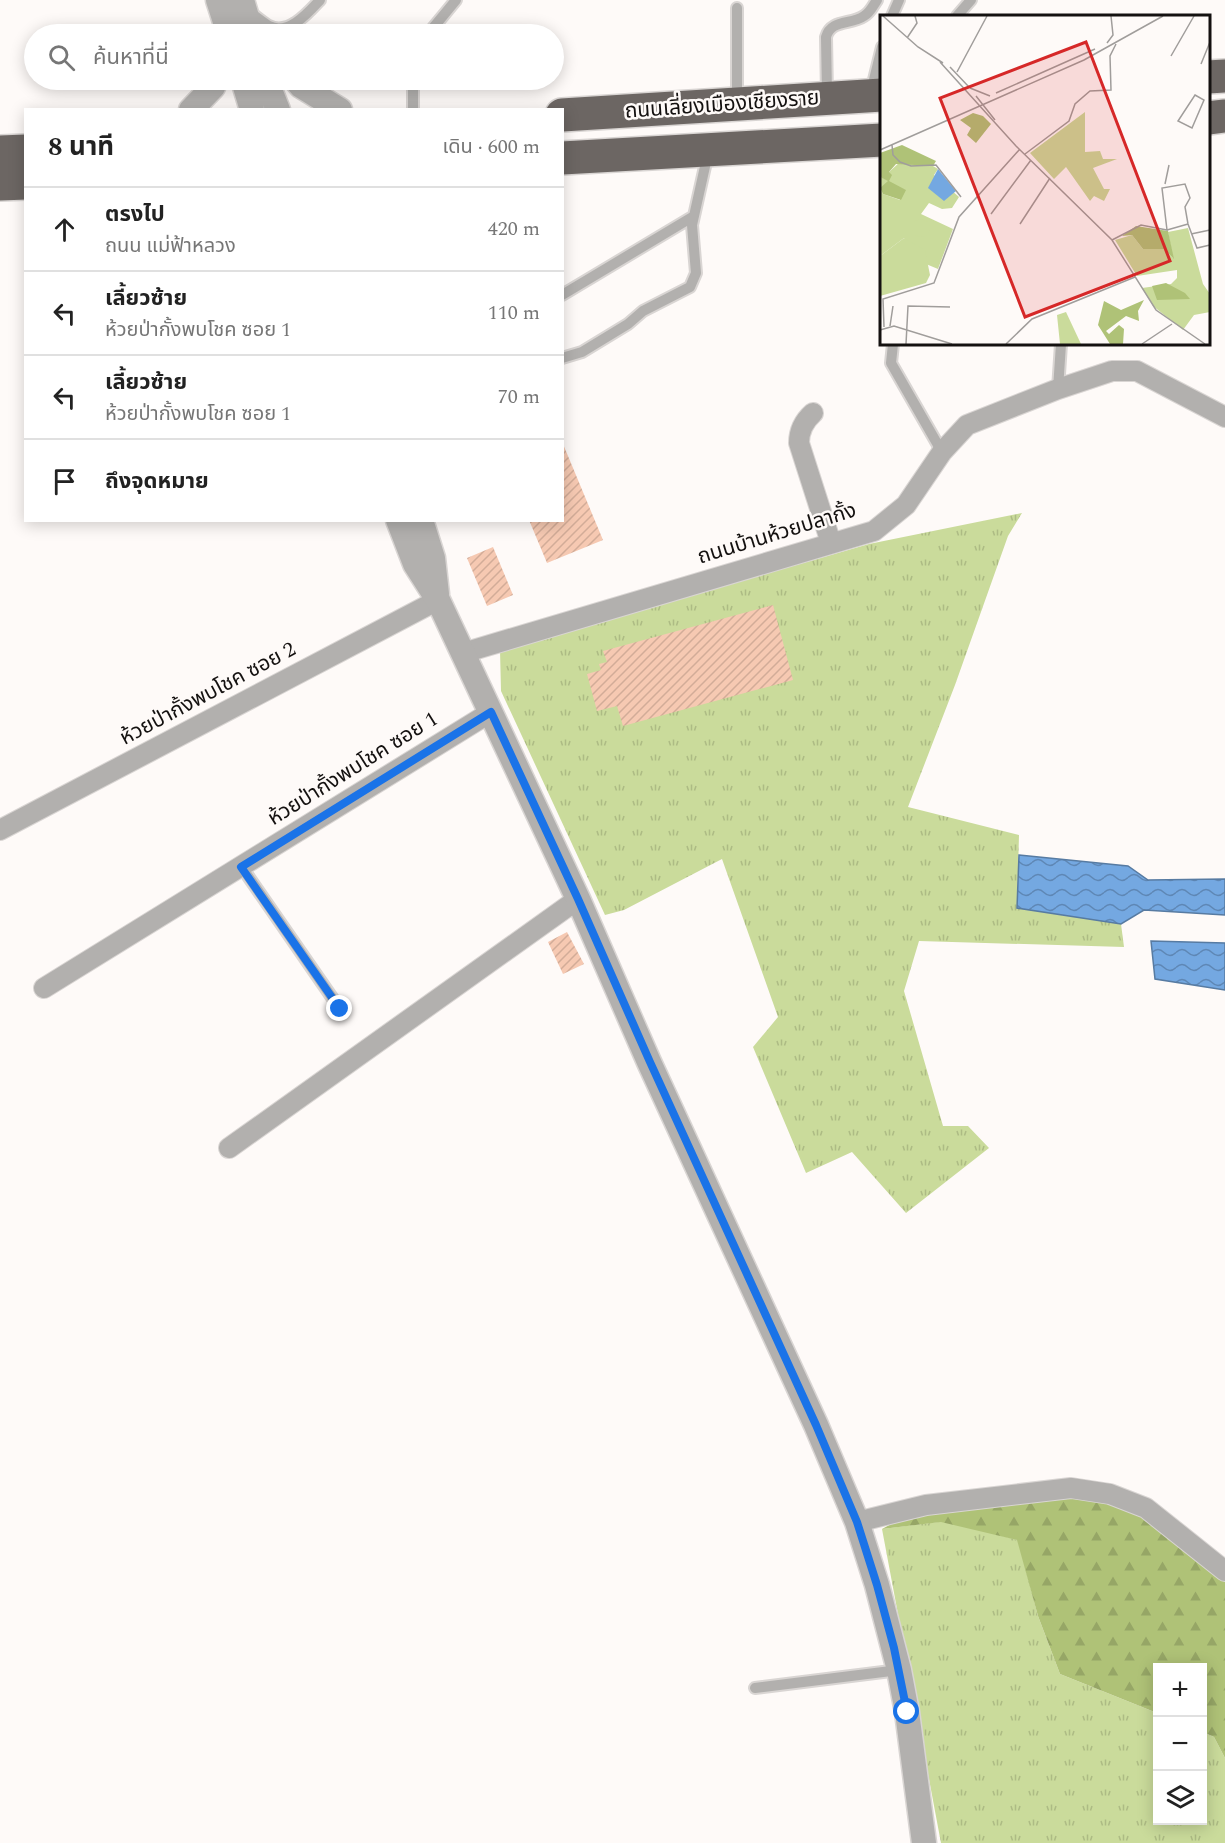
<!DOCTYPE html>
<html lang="th">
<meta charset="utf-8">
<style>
body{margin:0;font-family:Spectral,"Noto Sans Thai",serif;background:#f6f6f6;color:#222}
.controls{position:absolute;right:18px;bottom:18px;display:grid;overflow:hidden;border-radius:0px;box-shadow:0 3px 15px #0003}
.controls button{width:54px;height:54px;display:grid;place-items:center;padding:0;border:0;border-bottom:2px solid #e0e0e0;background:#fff;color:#222;font:30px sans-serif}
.stop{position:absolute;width:18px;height:18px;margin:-14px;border:4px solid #1a73e8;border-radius:50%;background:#fff}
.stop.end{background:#1a73e8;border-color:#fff;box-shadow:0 2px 6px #0008}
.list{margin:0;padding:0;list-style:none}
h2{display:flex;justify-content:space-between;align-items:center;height:78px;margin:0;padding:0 24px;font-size:26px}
h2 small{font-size:20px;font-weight:400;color:#767676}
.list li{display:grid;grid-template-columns:39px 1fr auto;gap:18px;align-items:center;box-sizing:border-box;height:84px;padding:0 24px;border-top:2px solid #e0e0e0}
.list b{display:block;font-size:22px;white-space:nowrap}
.list p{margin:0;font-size:20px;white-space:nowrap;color:#767676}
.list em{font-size:20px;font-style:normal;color:#767676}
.icon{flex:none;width:33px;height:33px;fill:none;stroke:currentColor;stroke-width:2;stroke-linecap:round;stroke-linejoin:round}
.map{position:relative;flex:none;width:1225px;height:1843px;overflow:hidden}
.search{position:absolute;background:#fff;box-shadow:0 3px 15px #0003;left:24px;top:24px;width:540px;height:66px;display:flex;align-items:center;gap:15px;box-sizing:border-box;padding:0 21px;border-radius:33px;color:#767676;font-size:22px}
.panel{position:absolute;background:#fff;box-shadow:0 3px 15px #0003;left:24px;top:108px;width:540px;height:414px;border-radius:0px}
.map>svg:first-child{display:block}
</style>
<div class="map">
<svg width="1225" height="1843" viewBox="0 0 1225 1843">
<defs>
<pattern id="grass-tufts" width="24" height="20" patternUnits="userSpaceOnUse" patternTransform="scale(1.5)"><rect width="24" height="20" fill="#cadb9b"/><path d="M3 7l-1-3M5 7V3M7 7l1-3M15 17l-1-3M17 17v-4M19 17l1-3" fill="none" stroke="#adbb84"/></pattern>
<pattern id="forest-firs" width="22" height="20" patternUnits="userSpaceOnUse" patternTransform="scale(1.5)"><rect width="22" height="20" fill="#afc277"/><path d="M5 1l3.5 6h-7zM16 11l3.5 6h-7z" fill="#96a666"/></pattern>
<pattern id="water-waves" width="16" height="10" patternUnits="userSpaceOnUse" patternTransform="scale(1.5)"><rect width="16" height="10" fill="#74a8e1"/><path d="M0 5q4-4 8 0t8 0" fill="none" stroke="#5e87b5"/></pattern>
<pattern id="building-hatch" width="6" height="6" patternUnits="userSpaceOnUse" patternTransform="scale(1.5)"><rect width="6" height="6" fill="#f6c9b2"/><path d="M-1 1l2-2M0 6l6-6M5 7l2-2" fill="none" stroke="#d2ac98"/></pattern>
</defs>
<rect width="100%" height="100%" fill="#fefaf8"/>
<!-- grass -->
<path fill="url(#grass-tufts)" d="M1022 513 1008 536 955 685 908 807 1019 835 1017 908 1121 924 1124 947 919 941 904 991 943 1126H968L989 1148 906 1213 852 1152 806 1173 753 1047 778 1017 722 859 624 910 605 915 501 691 500 650 869 544Z
M946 1521 1018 1540 1038 1616 1060 1674 1157 1713 1158 1820H1202L1203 1732 1214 1737 1225 1758V1843H941L882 1529Z"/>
<!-- forest -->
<path fill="url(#forest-firs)" d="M1110 1494 1225 1571V1758L1214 1737 1203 1732 1202 1668H1158L1157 1713 1060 1674 1038 1616 1017 1540 941 1522 882 1529 926 1505Z"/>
<!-- water -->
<path fill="url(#water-waves)" stroke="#577ba2" stroke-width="1.5" d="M1019 855 1128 866 1148 880 1225 879V915L1144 910 1121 924 1017 908Z
M1151 941 1225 943V990L1155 979Z"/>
<!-- building -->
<path fill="url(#building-hatch)" d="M563 444 603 540 547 563 529 520H562Z
M493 547 513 595 487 606 467 558Z
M773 605 793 680 623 726 617 706 597 711 587 674 601 670 599 664 607 662 603 651Z
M567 932 584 964 563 974 548 942Z"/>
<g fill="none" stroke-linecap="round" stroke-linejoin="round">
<!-- service casing -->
<g stroke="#d9d5d3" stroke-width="14">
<path id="service" d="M737 8V100
M249 12C256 16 262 22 269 26 288 36 308 13 320 0
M892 16 899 0
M957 16 971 0
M428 34 456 0
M871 92 882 47
M827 95 826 37C831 19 851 25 864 16 870 13 873 6 877 0
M413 110V80
M562 295 694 216
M893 344 891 363 942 452
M562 358 582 352 628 324 643 311 690 287 696 273 692 225 708 153
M1058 389 1061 344
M241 866 340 1009
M755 1688 899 1670"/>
</g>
<!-- minor casing -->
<g stroke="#d9d5d3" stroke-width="22">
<path id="minor" d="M813 413C804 421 799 430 799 443L831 543
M463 653 874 531 906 505 942 452 967 425 1058 389 1112 371H1137L1225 417
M0 830 438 600
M44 988 491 712
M229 1148 578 899
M857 1522 926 1505 1071 1488 1110 1494 1146 1508 1225 1571"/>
</g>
<!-- tertiary casing -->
<g stroke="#d9d5d3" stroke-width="27">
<path id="tertiary" d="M218 0 229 34
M242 0 252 34
M243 80 252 110
M266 80 278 110
M296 80 301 86 340 110
M191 110 213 87 216 80
M398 520 415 564 438 600 578 899 649 1062 816 1425 857 1522 877 1585 899 1670 907 1712 924 1843
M421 520 433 558 437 594"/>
</g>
<!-- trunk casing -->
<g stroke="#d9d5d3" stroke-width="36">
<path id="trunk" d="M1208 77 1225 76
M562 115 882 95
M1208 118 1225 116
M0 152 26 151
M562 158 882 140
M0 184 26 183"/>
</g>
<!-- service -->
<use href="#service" stroke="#b2b0ae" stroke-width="10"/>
<!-- minor -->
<use href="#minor" stroke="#b2b0ae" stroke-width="20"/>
<!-- tertiary -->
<use href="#tertiary" stroke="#b2b0ae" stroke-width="24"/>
<!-- trunk -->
<use href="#trunk" stroke="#6c6663" stroke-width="33"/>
</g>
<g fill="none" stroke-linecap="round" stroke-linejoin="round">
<!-- route -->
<path stroke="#1a73e8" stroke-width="8" d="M340 1009 241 867 491 712 578 899 650 1062 816 1425 857 1522 877 1585 894 1648 907 1712"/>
</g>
<g text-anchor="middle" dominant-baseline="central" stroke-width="5" stroke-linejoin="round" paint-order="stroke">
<!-- street labels -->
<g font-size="21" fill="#141110" stroke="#fefaf8">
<text transform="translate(722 105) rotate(-4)">ถนนเลี่ยงเมืองเชียงราย</text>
<text transform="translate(777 534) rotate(-17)">ถนนบ้านห้วยปลากั้ง</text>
<text transform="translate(208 694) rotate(-28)">ห้วยป่ากั้งพบโชค ซอย 2</text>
<text transform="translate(353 769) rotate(-32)">ห้วยป่ากั้งพบโชค ซอย 1</text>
</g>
</g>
<!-- overview -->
<g transform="translate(880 15)">
<rect width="330" height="330" fill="#fefaf8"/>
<path d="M205 97V137L220 136 223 144H237L213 153 224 174H230L224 186 214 181 210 186 186 152 174 164 150 138ZM19 148 53 151 58 154 54 160 79 182 72 193 62 194 49 188 41 199 73 214 58 254 46 249 24 223 0 241V162L8 165 9 157ZM8 168 25 175 20 185 3 179 0 173ZM308 213 323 269 330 279V297L314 300 303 315 273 291 262 273 291 269 297 263V255L257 261 235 225 252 220 263 234H284L293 243 288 217ZM186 297 201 329H180L177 300Z" fill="#cadb9b" fill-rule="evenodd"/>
<path d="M93 98 103 101 111 109 96 128 87 120 91 113 80 105ZM22 130 56 146 53 151 16 149 9 157 12 160 9 166 26 175 21 185 3 179 0 173 8 166 0 162V138ZM256 211 288 216 294 244 284 234H263L252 220 242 221ZM286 268 305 278 310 284 277 285 272 271ZM264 285 258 296 259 306 246 301 226 316 229 319 239 310 244 314 243 329H230L218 310 224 286 241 295Z" fill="#afc277"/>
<path d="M32 213a9 9 0 1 1 18 0a9 9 0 1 1-18 0ZM24 223 45 235 50 260 46 268 0 281V241Z" fill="#cadb9b"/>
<path d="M58 154 76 176 64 186 48 173Z" fill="#74a8e1"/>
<path fill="none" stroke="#a09d9b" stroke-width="1.5" d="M3 1 38 32 63 48M27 23 37 8 35 1M227 28 233 20 231 1M291 41 314 1M60 47 136 131 232 225 276 295 325 329M321 49 330 27M70 52 89 72M77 57 107 1M90 73 110 81M116 78 215 34M315 80 324 85 312 113 298 106ZM96 81 115 105M12 130 13 140 20 147 31 151 56 150 81 182M0 135 204 45 283 1M145 139 189 106 195 89 210 76 231 75 230 41 236 29M285 169 289 150M111 199 151 145M140 209 170 163M287 215 308 209M311 219 330 215M232 225 261 210 287 215 282 173 305 169 310 183 305 192 308 209 317 233 330 230M10 311 13 291M4 312 3 284 54 268 79 202 140 134M0 315 14 311 72 329M26 329 28 291 70 292M126 329 152 304 255 262M262 329 292 309"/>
<path fill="#d62828" fill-opacity="0.15" stroke="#d62828" stroke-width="3" d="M206 27 290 246 145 302 60 83Z"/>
<rect width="330" height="330" fill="none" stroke="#141110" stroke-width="3"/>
</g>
</svg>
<div class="controls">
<button>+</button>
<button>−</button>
<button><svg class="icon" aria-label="layers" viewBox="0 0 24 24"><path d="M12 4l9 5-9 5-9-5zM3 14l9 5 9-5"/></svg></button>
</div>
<div class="stop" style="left:907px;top:1712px"></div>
<div class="stop end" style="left:340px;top:1009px"></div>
<div class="search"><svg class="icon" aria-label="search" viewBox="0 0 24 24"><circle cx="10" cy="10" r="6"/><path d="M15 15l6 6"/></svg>ค้นหาที่นี่</div>
<section class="panel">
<h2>8 นาที<small>เดิน · 600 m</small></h2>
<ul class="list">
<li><svg class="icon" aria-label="ahead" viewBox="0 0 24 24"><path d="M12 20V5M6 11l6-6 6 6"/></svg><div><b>ตรงไป</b><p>ถนน แม่ฟ้าหลวง</p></div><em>420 m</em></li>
<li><svg class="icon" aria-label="left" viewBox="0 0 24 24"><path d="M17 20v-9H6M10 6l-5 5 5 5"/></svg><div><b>เลี้ยวซ้าย</b><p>ห้วยป่ากั้งพบโชค ซอย 1</p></div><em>110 m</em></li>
<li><svg class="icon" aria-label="left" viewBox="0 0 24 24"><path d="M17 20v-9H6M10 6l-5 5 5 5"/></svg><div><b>เลี้ยวซ้าย</b><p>ห้วยป่ากั้งพบโชค ซอย 1</p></div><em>70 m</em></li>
<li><svg class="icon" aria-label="arrive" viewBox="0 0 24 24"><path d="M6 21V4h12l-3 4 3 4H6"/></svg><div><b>ถึงจุดหมาย</b></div></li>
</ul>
</section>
</div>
